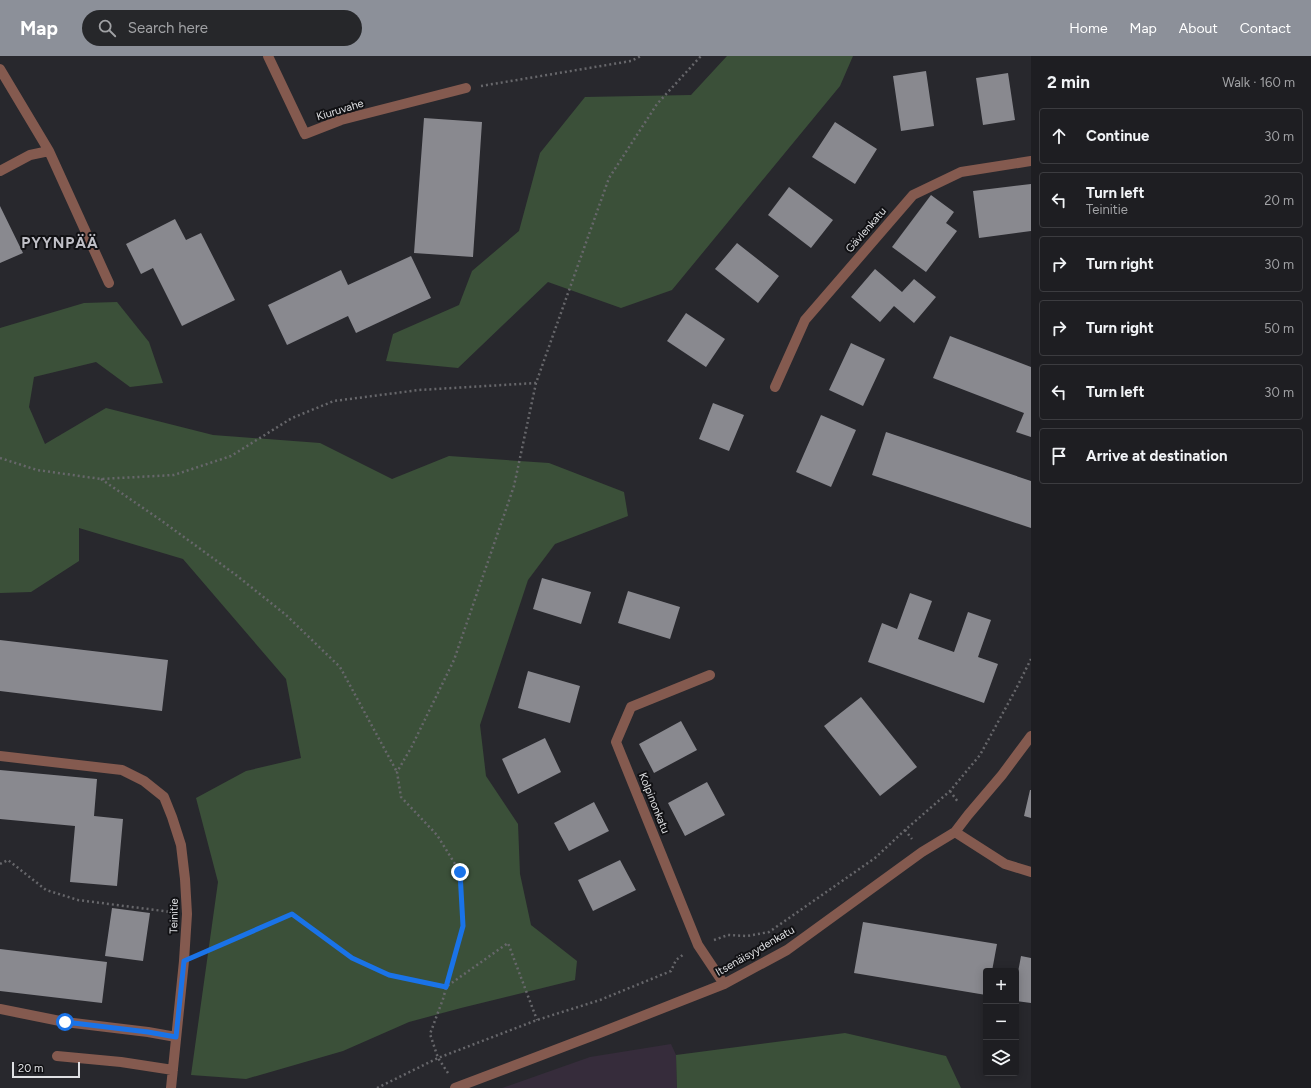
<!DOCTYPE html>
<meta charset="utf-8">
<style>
body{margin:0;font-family:Figtree,sans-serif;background:#26272a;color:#f1f3f6}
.controls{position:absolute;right:12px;bottom:12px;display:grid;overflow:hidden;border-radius:4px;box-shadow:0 2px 10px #0003}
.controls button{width:36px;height:36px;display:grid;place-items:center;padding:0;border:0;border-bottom:1px solid #3c3c40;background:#1e1e22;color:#f1f3f6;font:20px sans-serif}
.scale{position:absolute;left:12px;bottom:10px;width:68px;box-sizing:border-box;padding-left:4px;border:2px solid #dfe0e3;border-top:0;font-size:11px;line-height:14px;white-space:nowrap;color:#dfe0e3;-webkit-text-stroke:3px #111114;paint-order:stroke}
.stop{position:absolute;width:12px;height:12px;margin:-9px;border:3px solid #1a73e8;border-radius:50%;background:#fff}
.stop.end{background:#1a73e8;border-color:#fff;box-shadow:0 1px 4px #0008}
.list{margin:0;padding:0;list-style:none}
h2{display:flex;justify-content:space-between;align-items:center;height:52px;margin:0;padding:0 16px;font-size:17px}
h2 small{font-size:13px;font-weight:400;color:#a1a2a5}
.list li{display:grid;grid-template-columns:26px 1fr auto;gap:12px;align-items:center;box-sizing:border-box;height:56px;margin:0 8px 8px;padding:0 8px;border:1px solid #3c3c40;border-radius:4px}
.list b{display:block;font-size:15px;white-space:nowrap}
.list p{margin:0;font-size:13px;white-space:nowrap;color:#a1a2a5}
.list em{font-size:13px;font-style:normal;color:#a1a2a5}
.icon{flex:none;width:22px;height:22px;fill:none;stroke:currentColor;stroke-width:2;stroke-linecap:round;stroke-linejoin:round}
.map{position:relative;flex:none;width:1031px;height:1032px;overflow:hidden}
header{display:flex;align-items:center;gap:24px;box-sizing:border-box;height:56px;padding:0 20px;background:#8c9099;color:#fff}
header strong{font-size:19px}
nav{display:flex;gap:22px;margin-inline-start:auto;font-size:14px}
.search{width:280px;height:36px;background:#26272a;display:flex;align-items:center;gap:10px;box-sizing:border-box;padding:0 14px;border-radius:22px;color:#a1a2a5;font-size:15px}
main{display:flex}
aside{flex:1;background:#1e1e22}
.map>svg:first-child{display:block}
</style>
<header>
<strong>Map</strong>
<div class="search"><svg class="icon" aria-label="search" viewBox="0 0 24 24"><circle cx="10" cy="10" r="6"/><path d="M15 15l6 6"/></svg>Search here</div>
<nav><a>Home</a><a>Map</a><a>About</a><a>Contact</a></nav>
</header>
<main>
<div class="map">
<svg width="1031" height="1032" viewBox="0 0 1031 1032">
<rect width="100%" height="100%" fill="#28282d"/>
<!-- education -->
<path fill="#362c3b" d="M671 988 676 999 677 1032H502L590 1001Z"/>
<!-- green -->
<path fill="#3b5039" d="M727 0H853L840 30 672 234 621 252 548 226 458 312 386 305 393 278 459 249 472 215 519 175 540 97 585 41 691 39Z
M117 246 149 286 163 327 130 331 96 306 34 321 29 351 45 388 106 352 213 379 320 387 392 423 449 400 549 407 624 436 628 460 555 488 528 524 480 669 486 720 518 768 520 818 531 869 577 905 575 924 461 952 409 966 343 995 246 1023 191 1019 218 826 196 742 246 715 301 702 286 623 183 503 79 472V505L31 536 0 537V272L84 247Z
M845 977 946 1000 961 1032H677L676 999Z"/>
<!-- building -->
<path fill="#89898f" d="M926 15 934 70 901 75 893 20Z
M1008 17 1015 64 983 69 976 22Z
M424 62 482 66 473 201 414 197Z
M835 66 877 93 855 128 812 101Z
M1031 128V175L979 182 973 135Z
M789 131 833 164 811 192 768 159Z
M931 139 954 156 946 167 957 175 926 216 892 191Z
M0 150 23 197 0 207Z
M175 163 186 184 201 177 235 244 182 270 153 212 141 218 126 188Z
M737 187 779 220 758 247 715 213Z
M411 200 431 242 356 277 348 260 287 289 268 249 341 214 348 229Z
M875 213 902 236 914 223 936 241 914 267 894 250 880 266 851 241Z
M686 257 725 283 706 311 667 285Z
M950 280 1031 311V381L1016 376 1024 357 933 322Z
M851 287 885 303 863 350 829 334Z
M713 347 744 359 729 395 699 383Z
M821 359 856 374 831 431 796 416Z
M886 376 1031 425V472L872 419Z
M542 522 591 536 581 568 533 553Z
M628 535 680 551 670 583 618 567Z
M910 537 932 545 918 583 954 596 968 556 991 564 978 601 998 608 984 647 868 606 882 567 897 573Z
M0 584 168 604 162 655 0 635Z
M528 615 580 630 570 667 518 652Z
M861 641 917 711 880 740 824 670Z
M681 665 697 694 654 717 639 688Z
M545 682 561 716 518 738 502 703Z
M0 714 97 723 94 760 123 763 117 830 70 826 75 770 0 763Z
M707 726 725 759 685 780 668 747Z
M1030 734H1031V762L1024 760Z
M594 746 609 775 569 795 554 767Z
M620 804 636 834 593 855 578 824Z
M112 852 150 857 143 905 105 900Z
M863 866 997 888 992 915H986V939L854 917Z
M0 893 107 906 102 947 0 935Z
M1021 900 1031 902V947L1016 945V927Z"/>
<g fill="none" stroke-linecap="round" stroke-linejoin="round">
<!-- path -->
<path stroke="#67676b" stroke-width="2.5" stroke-dasharray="2 3" stroke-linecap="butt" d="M481 30 631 5 641 0
M0 402 37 414 101 423 174 419 231 400 292 362 334 345 419 334 536 327
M101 423 162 465 236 519 286 559 340 611 397 716
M950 735 958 746
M905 774 912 783
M0 808 8 804 46 834 78 844 171 856
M714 884 728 879 747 880 769 876 875 802 905 774 950 735 980 699 1016 633 1031 603
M201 898 292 858 352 902 389 919 446 931 508 887 537 964
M448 1017 438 1002 430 978 443 943 463 870 460 816 437 779 401 741 397 716 411 692 454 604 514 430 536 327 609 122 657 48 701 0
M377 1032 438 1002 537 964 600 944 671 915 676 904 684 898"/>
<!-- minor -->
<path stroke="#845a4f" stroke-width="10" d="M268 0 305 78 341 64 466 32
M0 13 49 95
M0 115 30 99 49 95 109 227
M775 331 805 264 913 139 961 116 1031 105
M710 619 631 651 616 686 698 889 724 928
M0 700 122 714 144 725 164 741 172 761 181 789 185 823 187 858 184 905 171 1032
M955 776 1005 808 1031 816
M0 953 65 966 148 976 176 981
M57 1000 121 1006 173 1014
M455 1032 597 978 724 928 787 894 922 796 955 776 968 759 1002 719 1031 680"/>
</g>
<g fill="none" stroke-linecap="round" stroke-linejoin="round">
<!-- route -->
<path stroke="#1a73e8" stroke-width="5" d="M65 966 148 976 176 981 184 905 292 858 352 902 389 919 446 931 463 870 460 816"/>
</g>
<g text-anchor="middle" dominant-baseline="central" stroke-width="4" stroke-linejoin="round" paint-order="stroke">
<!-- street labels -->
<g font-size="11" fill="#dfe0e3" stroke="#111114">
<text transform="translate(340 54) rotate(-17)">Kiuruvahe</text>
<text transform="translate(866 174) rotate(-49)">Gävlenkatu</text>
<text transform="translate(654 747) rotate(68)">Kolpinonkatu</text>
<text transform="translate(174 860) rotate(-89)">Teinitie</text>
<text transform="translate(755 895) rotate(-30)">Itsenäisyydenkatu</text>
</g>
<!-- district labels -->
<g font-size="15" font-weight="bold" letter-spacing="1" fill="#bfbfc6" stroke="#111114">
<text x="60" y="187">PYYNPÄÄ</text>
</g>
</g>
</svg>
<div class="controls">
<button>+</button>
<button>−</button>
<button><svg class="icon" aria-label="layers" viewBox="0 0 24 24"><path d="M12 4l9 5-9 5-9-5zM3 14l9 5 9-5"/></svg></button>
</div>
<div class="scale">20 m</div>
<div class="stop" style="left:65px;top:966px"></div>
<div class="stop end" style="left:460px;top:816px"></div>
</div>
<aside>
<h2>2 min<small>Walk · 160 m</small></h2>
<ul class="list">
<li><svg class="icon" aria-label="ahead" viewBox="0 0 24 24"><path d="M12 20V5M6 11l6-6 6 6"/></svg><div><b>Continue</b></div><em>30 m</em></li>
<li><svg class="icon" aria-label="left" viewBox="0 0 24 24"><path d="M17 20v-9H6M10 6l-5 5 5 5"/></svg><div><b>Turn left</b><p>Teinitie</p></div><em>20 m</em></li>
<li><svg class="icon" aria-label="right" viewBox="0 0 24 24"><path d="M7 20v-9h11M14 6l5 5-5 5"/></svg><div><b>Turn right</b></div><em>30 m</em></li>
<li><svg class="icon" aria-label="right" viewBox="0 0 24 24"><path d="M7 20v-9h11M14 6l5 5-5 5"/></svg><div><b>Turn right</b></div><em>50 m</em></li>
<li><svg class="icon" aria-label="left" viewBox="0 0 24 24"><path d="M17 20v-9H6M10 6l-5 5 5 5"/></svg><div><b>Turn left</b></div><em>30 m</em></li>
<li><svg class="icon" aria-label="arrive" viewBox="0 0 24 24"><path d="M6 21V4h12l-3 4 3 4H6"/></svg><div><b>Arrive at destination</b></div></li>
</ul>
</aside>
</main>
